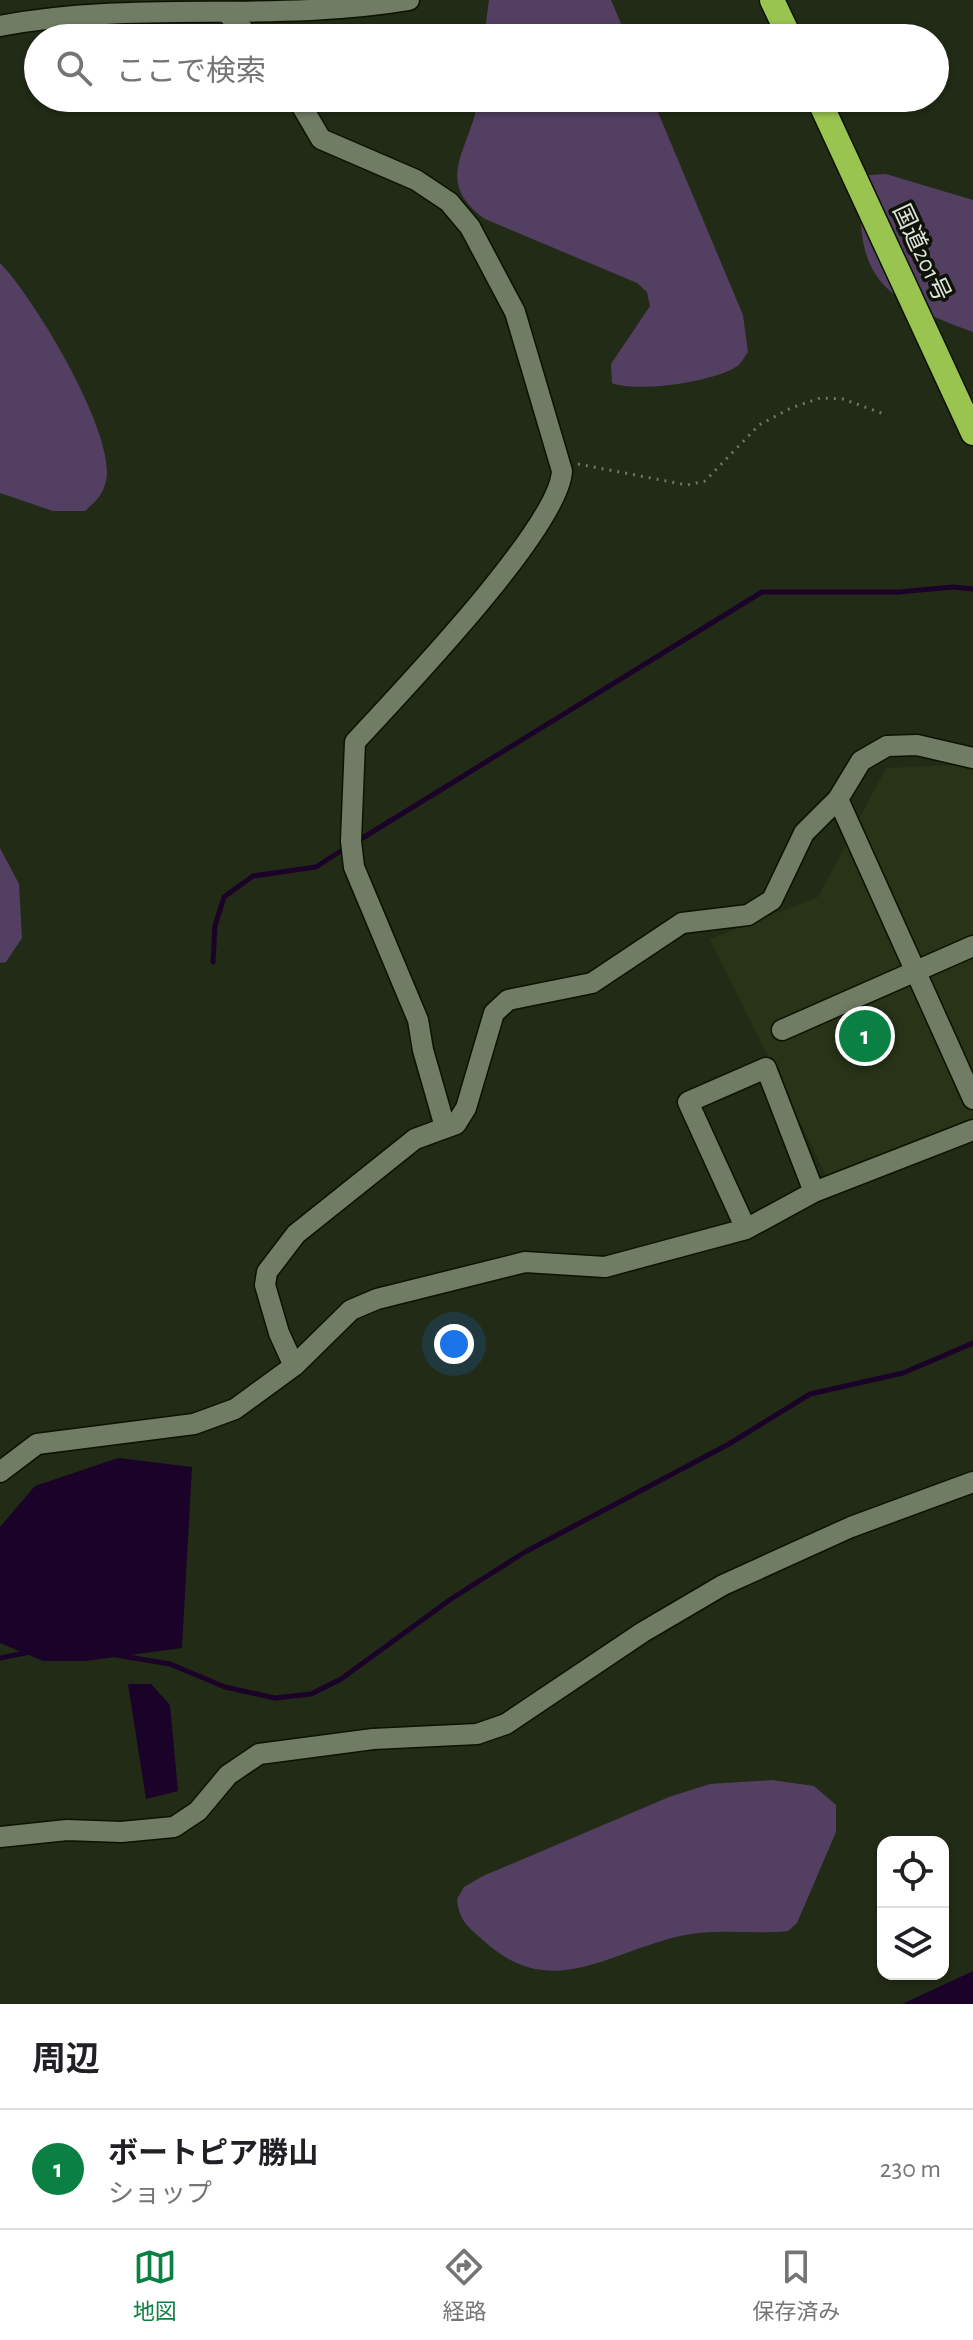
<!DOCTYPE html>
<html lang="ja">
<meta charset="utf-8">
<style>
body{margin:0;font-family:"Alegreya Sans","Noto Sans JP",sans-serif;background:#f2f2f2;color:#202124}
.controls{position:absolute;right:24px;bottom:24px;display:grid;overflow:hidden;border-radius:16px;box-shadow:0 2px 6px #0004}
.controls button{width:72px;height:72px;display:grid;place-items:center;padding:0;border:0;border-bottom:2px solid #e0e0e0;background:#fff;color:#202124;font:40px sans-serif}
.you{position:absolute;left:454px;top:1344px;width:28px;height:28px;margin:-20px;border:6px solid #fff;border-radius:50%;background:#1a73e8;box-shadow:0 0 0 12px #1a73e833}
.badge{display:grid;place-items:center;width:52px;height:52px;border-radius:50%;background:#0b8043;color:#fff;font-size:26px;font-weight:700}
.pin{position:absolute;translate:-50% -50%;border:4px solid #fff;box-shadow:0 2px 8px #0006}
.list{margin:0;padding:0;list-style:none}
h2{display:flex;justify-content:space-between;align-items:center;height:104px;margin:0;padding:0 32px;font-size:34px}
h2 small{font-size:26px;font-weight:400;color:#757577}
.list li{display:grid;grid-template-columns:52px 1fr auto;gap:24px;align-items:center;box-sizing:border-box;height:120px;padding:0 32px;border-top:2px solid #e0e0e0}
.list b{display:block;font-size:30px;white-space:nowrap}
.list p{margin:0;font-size:26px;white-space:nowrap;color:#757577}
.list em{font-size:26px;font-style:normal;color:#757577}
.icon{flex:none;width:44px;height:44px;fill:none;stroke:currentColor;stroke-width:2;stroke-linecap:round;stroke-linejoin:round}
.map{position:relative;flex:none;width:973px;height:2004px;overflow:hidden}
.search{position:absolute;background:#fff;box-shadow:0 2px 6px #0004;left:24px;right:24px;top:24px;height:88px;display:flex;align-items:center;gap:20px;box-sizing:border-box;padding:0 28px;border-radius:44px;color:#757577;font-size:30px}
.sheet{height:224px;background:#fff}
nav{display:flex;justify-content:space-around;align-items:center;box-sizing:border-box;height:112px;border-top:2px solid #e0e0e0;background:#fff;font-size:22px;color:#757577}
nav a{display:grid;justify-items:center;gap:4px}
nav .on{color:#0b8043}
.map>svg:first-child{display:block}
</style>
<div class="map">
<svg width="973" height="2004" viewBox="0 0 973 2004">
<rect width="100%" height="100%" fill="#222b16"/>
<!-- built -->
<path fill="#283317" d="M973 764V1134L829 1182 710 939 818 897 886 768Z"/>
<!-- green -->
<path fill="#533f62" d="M489 0H611L627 38H484Z
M478 98H652L743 315 748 352C745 356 741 364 736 367 712 382 638 393 612 383L611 364 650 306 647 292 637 283 485 219C430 180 473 147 478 98Z
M886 174 973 200V332C886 300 853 282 862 181L868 175Z
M0 263C33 296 117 435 106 481 103 495 95 502 85 511H53L0 493Z
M0 848 19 884 22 938 6 962 0 963Z
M772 1780 814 1786 836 1805V1832L797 1923 788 1931C754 1935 719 1928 685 1935 611 1950 553 2003 485 1942 469 1927 459 1922 457 1899L464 1887 483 1876 669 1797 710 1784Z"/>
<!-- water -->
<path fill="#1b0229" d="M118 1458 192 1467 182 1648 86 1661H43L0 1643V1527L35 1486Z
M128 1684H151L170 1705 178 1791 146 1799Z
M973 1971V2004H902Z"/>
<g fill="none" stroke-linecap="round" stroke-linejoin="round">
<!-- stream -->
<path stroke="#1b0229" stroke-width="5" d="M356 842 762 592H898L953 587 973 589
M213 962 215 926 224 897 253 876 316 867 347 847
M116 1655 170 1664 225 1687 275 1698 311 1694 341 1679 451 1599 525 1552 729 1444 810 1394 903 1373 973 1343
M0 1658 30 1652"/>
<!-- minor casing -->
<g stroke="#0c1302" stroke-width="23">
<path id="minor" d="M226 12 251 38
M0 26C134 0 274 23 409 0
M297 98 321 139 416 180 449 202 470 227 515 312 562 471C559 528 399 694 355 742L351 841 354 867 418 1020 423 1050 445 1127
M838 799 973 1099
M782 1030 973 946
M746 1229 688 1102 766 1068 814 1192
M294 1366 279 1333 265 1285 267 1272 296 1234 415 1139 456 1124 466 1108 494 1013 508 1000 592 983 682 923 748 915 772 900 804 833 838 799 861 761 887 746 917 745 973 758
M0 1472 37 1444 194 1424 235 1409 294 1366 351 1310 377 1299 525 1262 605 1267 746 1229 814 1192 973 1130
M0 1837 67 1830 121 1832 174 1827 198 1811 228 1775 259 1754 373 1739 477 1734 506 1724 643 1632 723 1585 851 1527 973 1482"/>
</g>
<!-- highway casing -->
<g stroke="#0c1302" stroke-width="27">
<path id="highway" d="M772 0 790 38
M818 98 973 433"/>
</g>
<!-- path -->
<path stroke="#6f7765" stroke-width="3" stroke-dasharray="2 6" stroke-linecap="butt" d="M578 464 687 485 705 481 759 425 791 408 820 398 843 399 884 414"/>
<!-- minor -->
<use href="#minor" stroke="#717c64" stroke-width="20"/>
<!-- highway -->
<use href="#highway" stroke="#99c450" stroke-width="24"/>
</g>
<g text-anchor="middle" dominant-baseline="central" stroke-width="7" stroke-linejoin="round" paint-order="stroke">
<!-- street labels -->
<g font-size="24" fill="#dee4d7" stroke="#0e1209">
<text transform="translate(921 253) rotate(65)">国道201号</text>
</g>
</g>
</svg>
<div class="controls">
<button><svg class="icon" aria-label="locate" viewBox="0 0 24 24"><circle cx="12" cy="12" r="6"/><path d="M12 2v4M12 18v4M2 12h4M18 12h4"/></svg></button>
<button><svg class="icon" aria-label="layers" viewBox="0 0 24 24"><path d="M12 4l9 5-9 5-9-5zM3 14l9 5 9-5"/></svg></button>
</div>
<div class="you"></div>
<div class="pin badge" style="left:865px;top:1036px">1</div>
<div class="search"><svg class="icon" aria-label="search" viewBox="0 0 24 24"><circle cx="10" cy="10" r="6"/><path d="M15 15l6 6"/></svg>ここで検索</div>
</div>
<section class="sheet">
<h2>周辺<small></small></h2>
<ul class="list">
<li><span class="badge">1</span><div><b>ボートピア勝山</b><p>ショップ</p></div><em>230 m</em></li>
</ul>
</section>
<nav>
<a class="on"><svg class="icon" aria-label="map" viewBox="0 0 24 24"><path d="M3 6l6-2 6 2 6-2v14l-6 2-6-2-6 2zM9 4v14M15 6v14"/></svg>地図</a>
<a><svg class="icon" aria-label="directions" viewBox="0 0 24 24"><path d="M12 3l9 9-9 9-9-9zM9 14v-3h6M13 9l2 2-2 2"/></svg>経路</a>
<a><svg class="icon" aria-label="saved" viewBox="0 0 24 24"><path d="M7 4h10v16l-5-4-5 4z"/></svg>保存済み</a>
</nav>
